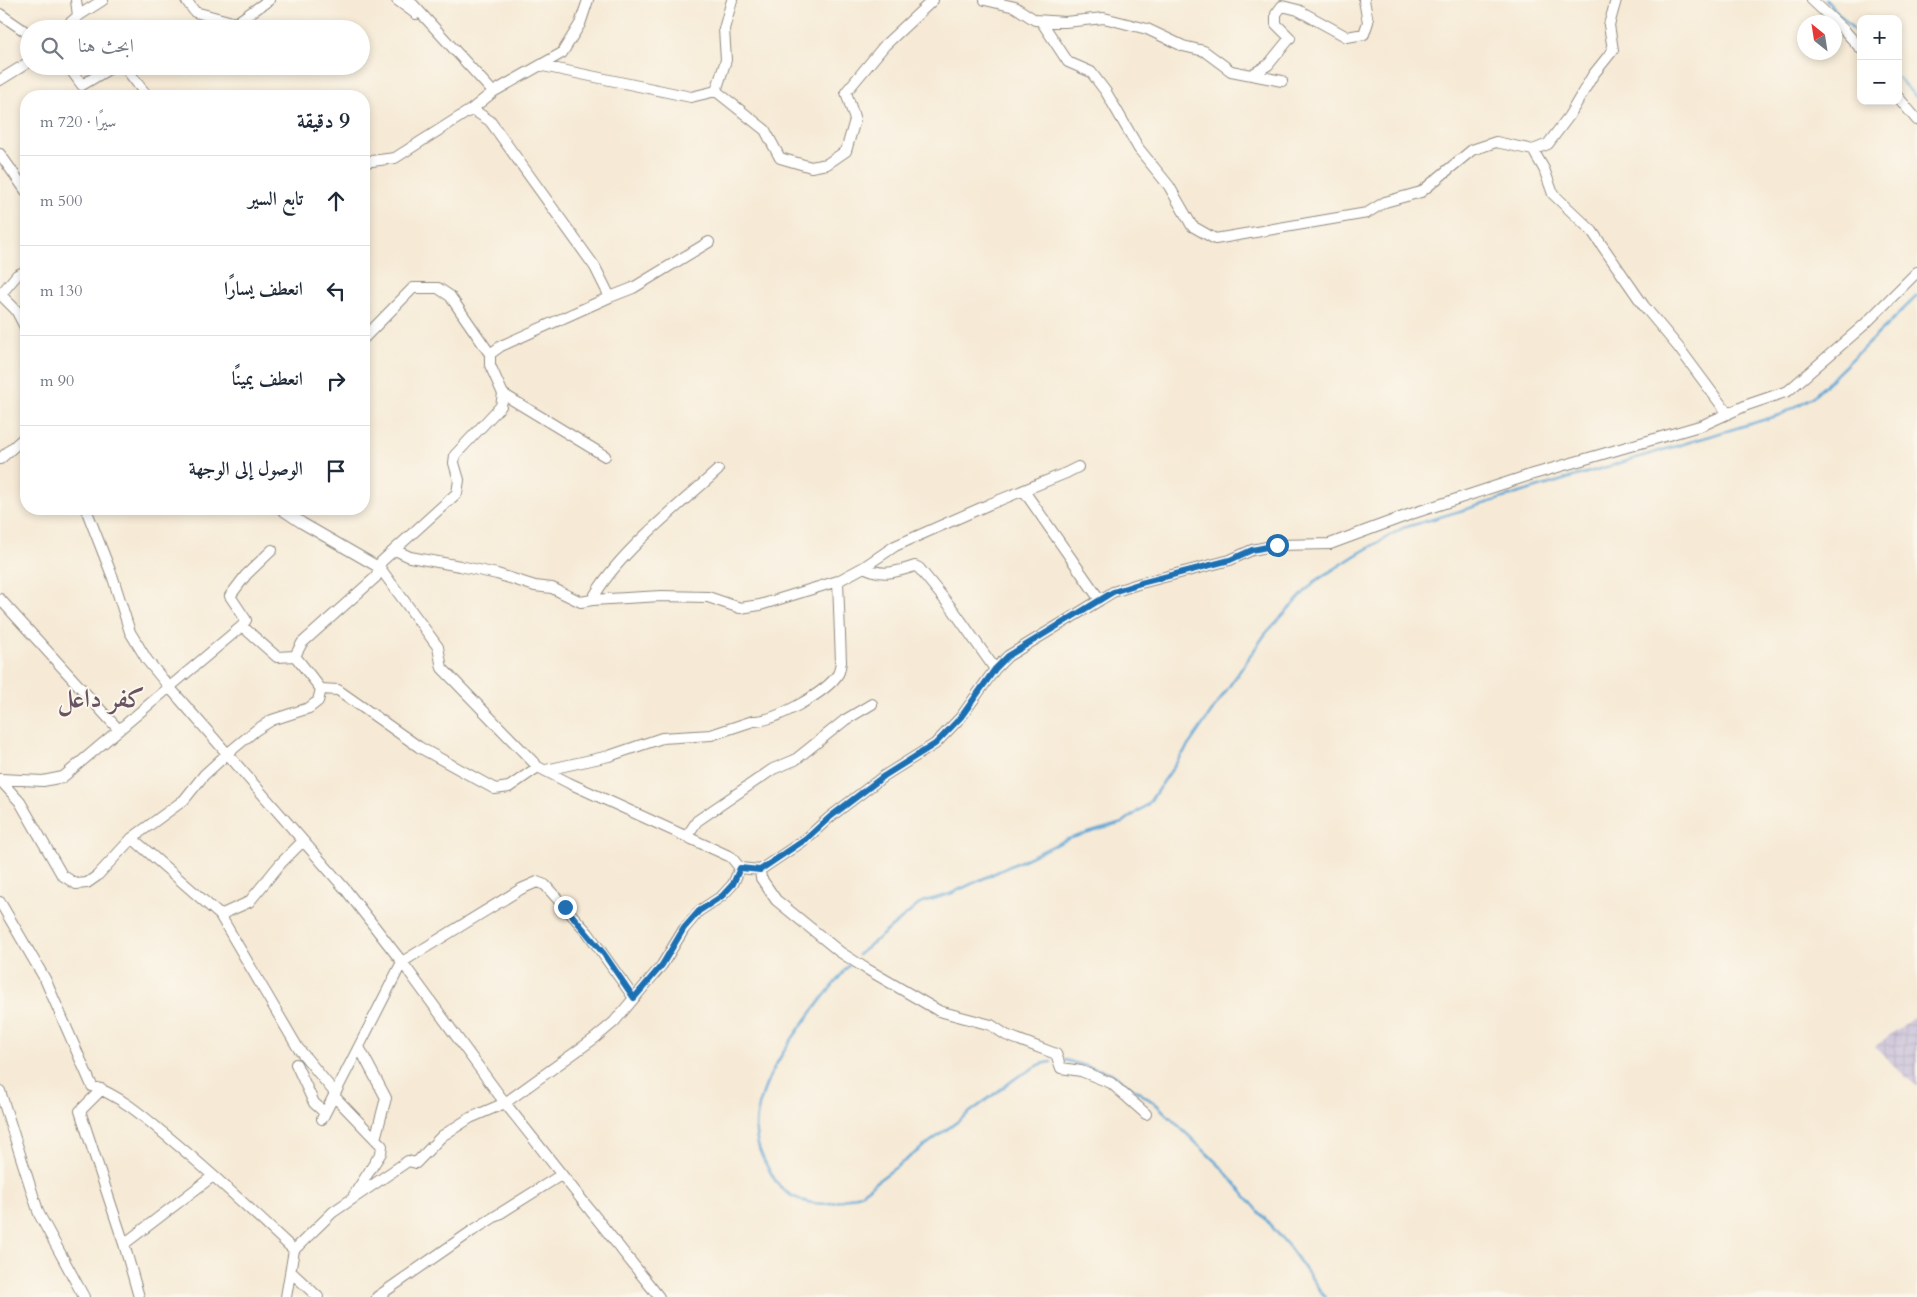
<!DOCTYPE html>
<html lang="ar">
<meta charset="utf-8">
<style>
body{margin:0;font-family:Cardo,Amiri,serif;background:#f6f6f7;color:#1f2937;direction:rtl}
.controls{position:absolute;right:15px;top:15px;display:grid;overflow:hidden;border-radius:10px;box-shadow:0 2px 8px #0003}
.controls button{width:45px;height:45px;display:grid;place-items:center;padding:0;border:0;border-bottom:1px solid #e0e1e3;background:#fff;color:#1f2937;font:25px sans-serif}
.compass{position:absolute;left:1797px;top:15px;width:45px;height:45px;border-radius:50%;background:#fff;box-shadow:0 2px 8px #0003;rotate:330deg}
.stop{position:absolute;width:15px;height:15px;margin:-11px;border:4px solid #1f6fb2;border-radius:50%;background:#fff}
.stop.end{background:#1f6fb2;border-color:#fff;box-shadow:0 1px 5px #0008}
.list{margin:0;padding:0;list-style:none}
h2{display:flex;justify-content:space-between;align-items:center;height:65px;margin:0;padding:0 20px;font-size:21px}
h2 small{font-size:16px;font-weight:400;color:#747a83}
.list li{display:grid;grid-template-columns:32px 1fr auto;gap:15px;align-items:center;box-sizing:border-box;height:90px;padding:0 20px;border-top:1px solid #e0e1e3}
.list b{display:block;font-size:19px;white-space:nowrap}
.list em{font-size:16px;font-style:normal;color:#747a83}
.icon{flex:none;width:28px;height:28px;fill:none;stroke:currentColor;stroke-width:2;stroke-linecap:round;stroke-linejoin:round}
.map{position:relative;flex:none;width:1917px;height:1297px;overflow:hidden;direction:ltr}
.search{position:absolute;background:#fff;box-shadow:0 2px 8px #0003;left:20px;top:20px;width:350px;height:55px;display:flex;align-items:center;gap:12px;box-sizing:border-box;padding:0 18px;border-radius:28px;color:#747a83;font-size:19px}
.panel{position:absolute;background:#fff;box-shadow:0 2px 8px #0003;left:20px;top:90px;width:350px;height:425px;border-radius:20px;direction:rtl}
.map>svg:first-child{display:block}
</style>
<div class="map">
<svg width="1917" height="1297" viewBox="0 0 1917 1297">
<defs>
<pattern id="industrial-grid" width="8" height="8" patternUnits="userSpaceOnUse" patternTransform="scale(1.25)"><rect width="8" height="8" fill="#c8bfd8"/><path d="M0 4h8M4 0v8" fill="none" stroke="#aca4ba"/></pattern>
</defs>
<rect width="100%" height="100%" fill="#fbf7ec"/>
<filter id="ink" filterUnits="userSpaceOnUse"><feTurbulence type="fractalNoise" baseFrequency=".02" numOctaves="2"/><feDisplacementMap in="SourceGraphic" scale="10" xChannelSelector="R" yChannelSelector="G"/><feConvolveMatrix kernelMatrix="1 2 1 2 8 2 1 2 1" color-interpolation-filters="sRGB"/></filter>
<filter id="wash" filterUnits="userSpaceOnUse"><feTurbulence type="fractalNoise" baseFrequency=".0096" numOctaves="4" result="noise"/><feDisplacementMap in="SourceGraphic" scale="20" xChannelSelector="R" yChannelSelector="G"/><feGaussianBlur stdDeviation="1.12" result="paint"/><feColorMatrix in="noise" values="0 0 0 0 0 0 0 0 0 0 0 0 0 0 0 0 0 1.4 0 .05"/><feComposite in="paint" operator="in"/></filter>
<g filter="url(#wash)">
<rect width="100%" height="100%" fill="#f6ead6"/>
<!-- industrial -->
<path fill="url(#industrial-grid)" d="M1917 1015V1087L1874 1047Z"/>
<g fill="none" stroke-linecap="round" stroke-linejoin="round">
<!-- stream -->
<path stroke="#5ea6d5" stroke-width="2.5" d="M1826 0 1861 37
M1898 78 1917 98
M858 955 922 902 950 894 1068 839 1122 823 1148 804 1266 633 1314 582 1356 555 1403 528 1780 415 1813 397 1917 296
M849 965C815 1009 755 1073 756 1131 756 1148 766 1165 775 1180 786 1198 811 1206 831 1203 840 1202 851 1197 860 1194L1016 1078 1041 1064 1051 1062
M1065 1060 1111 1073 1156 1104 1221 1167 1290 1248 1325 1297"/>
</g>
</g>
<g filter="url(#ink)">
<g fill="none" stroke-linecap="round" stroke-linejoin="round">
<!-- minor casing -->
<g stroke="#908a80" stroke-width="12">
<path id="minor" d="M76 0 78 16
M186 0 195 12 236 23 269 0
M397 0 416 14
M409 0 493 92
M985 0 1015 7 1035 20 1065 22 1104 18 1147 29 1183 46 1204 51 1231 71 1282 81
M1812 0 1845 31 1861 49
M0 14 29 34
M1041 21 1068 62 1091 72 1106 92 1139 149 1169 186 1192 226 1215 239 1367 213 1385 202 1421 192 1472 150 1496 142 1533 150 1548 144 1569 116 1593 75 1613 50 1609 25 1616 0
M63 29 78 16 103 0
M68 66 82 85 114 66
M124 66 147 96
M543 66 691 97 716 91 765 130 780 158 811 167 827 164 846 151 855 120 846 92 885 45 933 0
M1253 74 1268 65 1290 38 1276 24V14L1282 6 1298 10 1347 37 1364 34 1368 22 1364 0
M0 80 29 62
M716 91 726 60 724 29 732 0
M1898 97 1917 120
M1533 150 1544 169 1553 194 1592 231 1644 306 1679 348 1728 414
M0 154 26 191
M364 162 395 158 472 109 493 92 562 53 580 24 588 0
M0 294 16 310 26 329
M1 294 17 275 26 271
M610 297 633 288 709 242
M364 338 413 288H438L450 296 490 354
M503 394 605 456
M0 459 26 436
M86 509 113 578 130 632 147 660 170 688 346 890 402 962 505 1103 659 1297
M281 509 302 523 380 568 438 647 442 668 538 767 569 783 731 857 740 868 760 870 806 839 830 817 884 776 935 744 961 717 995 669 1008 656 1100 600 1024 491
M395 550 410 557 460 566 497 574 535 586 552 588 581 602 592 600C617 553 678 507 718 470
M864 567C882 577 897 572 915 566L919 568 954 611 995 669
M838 581 864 567 895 546 990 504 1066 473 1078 467
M0 599 119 730
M1100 600 1113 592 1141 583 1230 560 1252 550 1277 545 1330 544 1411 514 1530 475 1703 425 1747 405 1788 391 1864 325 1917 272
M242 626 246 620 230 596 246 575 272 550
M321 689 338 690 419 747 495 789 509 787 538 767
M546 770 609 756 662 738 711 735 753 721C774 722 827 692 838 674 840 671 840 666 841 662L838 581 760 605 740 608 708 597 661 596 592 600
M0 779 43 781 63 777 242 626 277 657 295 656
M0 780 20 802 62 875 76 884 87 883 97 876 132 838 184 800 204 775 227 754 256 730 272 720 309 708 318 701 321 689 295 656 302 643 376 577 381 562 457 493 459 480 454 463 455 455 501 406 503 394 490 365V354L501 346 610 297 595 267 490 121 472 109
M687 836 697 821 773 769 795 760 845 720 872 704
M132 838 220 915 249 902 281 863 303 841
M760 870 761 878 776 900 840 952 865 968 939 1011 991 1025 1006 1035 1056 1054 1061 1068 1081 1071 1111 1083 1146 1114
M0 902 45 979 92 1086C118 1095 141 1114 162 1132 208 1169 251 1210 294 1250L333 1212 408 1161 416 1163 442 1136 470 1118 505 1103 595 1038 614 1022 662 965 684 929 699 911 722 896 733 884 740 868
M220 915 298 1048 335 1093
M359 1047 386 1098 375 1139
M296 1064 314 1103 325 1113
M102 1089 80 1111 124 1244 139 1297
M0 1091 39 1214 84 1297
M334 1096 382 1146 381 1153 354 1195
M322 1119 402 962 521 889 537 882 545 885 588 933 634 998
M124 1244 213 1176
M291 1272 318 1297
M286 1297 294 1250
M377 1297 472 1231 561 1175"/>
</g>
<!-- minor -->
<use href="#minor" stroke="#fff" stroke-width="10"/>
</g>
</g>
<g fill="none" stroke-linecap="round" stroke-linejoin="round" filter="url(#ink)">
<!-- route -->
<path stroke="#1f6fb2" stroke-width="6" d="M565 907 604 954 634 998 662 965 684 928 699 911 722 896 733 884 740 868 760 870 806 839 830 817 884 776 935 744 961 717 995 669 1008 656 1113 592 1141 583 1230 560 1252 550 1277 545"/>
</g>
<g text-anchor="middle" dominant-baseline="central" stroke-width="4" stroke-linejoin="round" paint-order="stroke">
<!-- district labels -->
<g font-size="26" font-weight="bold" fill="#695363" stroke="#fbf7ec">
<text x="101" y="698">كفر داعل</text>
</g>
</g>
</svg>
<div class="controls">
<button>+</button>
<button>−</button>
</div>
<svg class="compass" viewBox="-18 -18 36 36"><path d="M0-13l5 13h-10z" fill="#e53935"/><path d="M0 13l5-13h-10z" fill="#747a83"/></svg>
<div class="stop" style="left:1277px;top:545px"></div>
<div class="stop end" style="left:565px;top:907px"></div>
<div class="search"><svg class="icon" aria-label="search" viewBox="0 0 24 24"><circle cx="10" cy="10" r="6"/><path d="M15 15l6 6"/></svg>ابحث هنا</div>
<section class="panel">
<h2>9 دقيقة<small>سيرًا · 720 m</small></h2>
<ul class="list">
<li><svg class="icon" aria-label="ahead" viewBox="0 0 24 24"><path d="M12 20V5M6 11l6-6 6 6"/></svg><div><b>تابع السير</b></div><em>500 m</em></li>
<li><svg class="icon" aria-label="left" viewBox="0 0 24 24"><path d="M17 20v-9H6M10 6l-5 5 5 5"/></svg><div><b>انعطف يسارًا</b></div><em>130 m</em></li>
<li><svg class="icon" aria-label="right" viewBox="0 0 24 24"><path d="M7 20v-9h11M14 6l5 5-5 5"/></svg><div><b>انعطف يمينًا</b></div><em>90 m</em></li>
<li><svg class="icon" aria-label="arrive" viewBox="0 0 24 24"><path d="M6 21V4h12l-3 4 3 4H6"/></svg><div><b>الوصول إلى الوجهة</b></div></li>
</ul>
</section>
</div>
